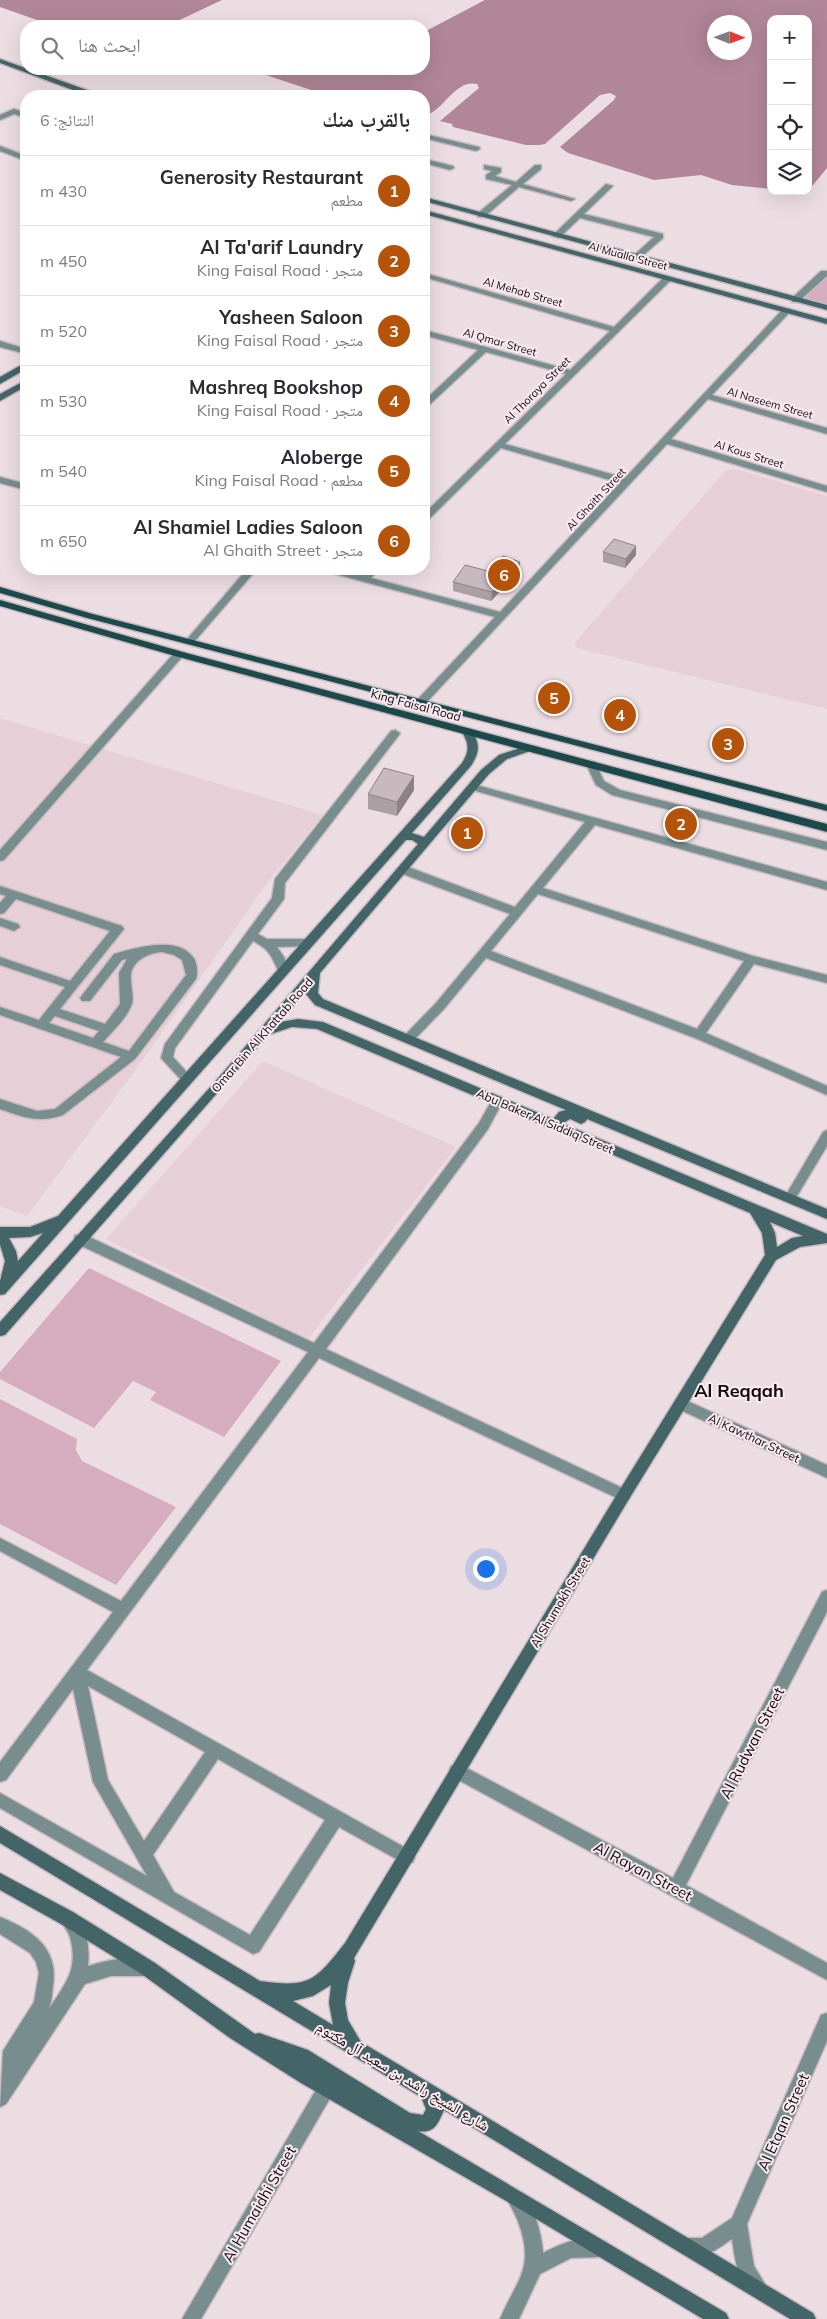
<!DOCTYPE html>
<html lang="ar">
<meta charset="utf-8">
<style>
body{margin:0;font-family:Mulish,"Noto Naskh Arabic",sans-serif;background:#f2f2f3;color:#2b2b33;direction:rtl}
.controls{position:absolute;right:15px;top:15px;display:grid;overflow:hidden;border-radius:10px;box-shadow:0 5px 20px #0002}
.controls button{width:45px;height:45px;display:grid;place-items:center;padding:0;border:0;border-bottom:1px solid #e1e1e2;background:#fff;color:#2b2b33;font:25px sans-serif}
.compass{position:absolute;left:707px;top:15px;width:45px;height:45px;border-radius:50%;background:#fff;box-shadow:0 5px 20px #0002;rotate:91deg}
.you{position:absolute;left:485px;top:1568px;width:18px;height:18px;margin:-12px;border:4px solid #fff;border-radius:50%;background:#1a73e8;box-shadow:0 0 0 8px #1a73e833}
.badge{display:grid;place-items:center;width:32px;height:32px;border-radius:50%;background:#b45309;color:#fff;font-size:16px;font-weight:700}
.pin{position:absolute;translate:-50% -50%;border:2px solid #fff;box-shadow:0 1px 5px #0006}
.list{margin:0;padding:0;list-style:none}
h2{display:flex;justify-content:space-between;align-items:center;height:65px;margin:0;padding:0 20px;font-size:21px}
h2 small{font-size:16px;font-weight:400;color:#7c7c81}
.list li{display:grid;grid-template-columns:32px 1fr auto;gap:15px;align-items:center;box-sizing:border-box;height:70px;padding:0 20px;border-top:1px solid #e1e1e2}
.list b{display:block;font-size:19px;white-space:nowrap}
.list p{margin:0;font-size:16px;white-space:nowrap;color:#7c7c81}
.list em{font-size:16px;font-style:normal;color:#7c7c81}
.icon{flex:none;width:28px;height:28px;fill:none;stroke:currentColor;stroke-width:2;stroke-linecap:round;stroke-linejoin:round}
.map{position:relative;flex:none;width:827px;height:2319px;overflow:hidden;direction:ltr}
.search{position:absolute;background:#fff;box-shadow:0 5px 20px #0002;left:20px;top:20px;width:410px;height:55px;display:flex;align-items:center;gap:12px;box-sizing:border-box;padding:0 18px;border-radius:20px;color:#7c7c81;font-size:19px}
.panel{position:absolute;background:#fff;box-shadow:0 5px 20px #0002;left:20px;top:90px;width:410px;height:485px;border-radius:20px;direction:rtl}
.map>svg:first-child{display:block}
</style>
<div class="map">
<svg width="827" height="2319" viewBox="0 0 827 2319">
<rect width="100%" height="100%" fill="#ecdde3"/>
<!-- built -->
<path fill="#e7cfd8" d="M736 469 827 496V709L576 648 575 644 583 633 726 470Z
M0 718 323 815 270 879 137 1068 27 1216 0 1206Z
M263 1061 456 1147 308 1339 106 1239Z"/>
<!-- green -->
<path fill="#d6adbe" d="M824 278H827V304L804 298Z
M89 1268 281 1361 224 1437 150 1400 156 1392 133 1381 94 1428 0 1379V1372Z
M0 1399 77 1439 76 1450 82 1461 176 1507 116 1585 0 1524Z"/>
<!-- water -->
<path fill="#b18698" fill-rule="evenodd" d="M0 0H827V168L808 191V19H771V189L732 185 701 175 654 180 568 153 560 147 614 100 616 96 610 93 600 95 545 144 539 145H526L453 127 452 124 440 121 479 88 477 84C455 79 444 111 424 116V96H329L248 69H424V26H54L0 7ZM714 22H744V52H714Z"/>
<!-- pier -->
<path fill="#ecdde3" d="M222 0H485L424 32V26H319L302 22 290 26H167Z"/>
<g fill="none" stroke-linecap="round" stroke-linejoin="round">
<!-- street casing -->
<g stroke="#c9bbc1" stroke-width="3">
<path id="street" d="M14 109 26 113V118L14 114 0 120V115Z
M424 134 479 147 480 149 476 151 424 138Z
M0 146 21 154 26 152V157L21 159 0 151Z
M424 159 453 166 454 168 450 170 424 163Z
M484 165 501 168V172L495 176 516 182 535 165H541V169L523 184 575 199 571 201 519 187 484 217H478V213L512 185 486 179V175L492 171 484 169Z
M606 184 613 186 584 214 663 234V238L639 259 632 257 654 237 580 218 559 238 552 236Z
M821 271H827V276L798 302H792V298Z
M424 273 614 327 664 277H670V281L505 444 625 478 783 309H789V313L712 395 827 428V434L708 399 671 439 827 486V492L667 444 426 703H418V699L495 617 324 571 322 569H337L362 575 369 569H379L371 578 500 612 620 483 501 448 427 521 424 522V514L566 374 486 352 427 407 424 408V401L478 350 424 335V330L570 370 610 331 424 277Z
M0 341 26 349V354L0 347Z
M0 477 26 484V490L0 483Z
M247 569H257L194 642H188V638Z
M179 651 184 654 183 656 4 860 0 861V850L175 652Z
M395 730 400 733 399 735 285 883 284 899 258 934 267 939H306L312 943 310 946 277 947 284 957 289 969 283 973 279 972C271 956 270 950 253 941L175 1048 173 1057 193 1079 191 1082H183L161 1058 165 1044 272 898 275 879 391 731Z
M591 761 595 762 604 781 620 790 827 842V850L612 795 596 785 586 764Z
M473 784 827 882V890L595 825 543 888 753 956 827 975V983L754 964 706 1033 827 1086V1095L695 1038 486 958 444 1009 412 1042H404L402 1039 404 1036 436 1003 510 914 400 873 398 870 400 867H408L515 907 585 822 469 789V785ZM538 894 744 961 697 1029 491 951Z
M0 886 122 926 124 929 60 1009 105 1024 120 1004 119 973 127 959 122 960 90 1001H82L80 998 114 954C136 948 180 934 195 960 197 965 198 974 196 979L135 1059 63 1115C41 1123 24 1118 3 1110L0 1109V1099L37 1111 55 1109 121 1057 0 1015V1007L39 1020 65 987 0 965V957L70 981 110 931 16 899 4 913 0 914V903L6 896 0 894ZM162 952 174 955 182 960 186 975 129 1051 103 1042C113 1031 127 1018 132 1004 134 996 131 988 131 980 129 962 147 953 162 952ZM55 1016 99 1031 93 1038 49 1023Z
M0 918 18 924 20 927 14 931 0 926Z
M497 1097 503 1101 488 1129 326 1349 629 1491 631 1495 629 1499 624 1501 619 1499 319 1358 87 1670 413 1852 415 1857 413 1862 407 1865 339 1827 259 1952 253 1954 0 1808V1793L147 1876 93 1782 73 1689 6 1780 0 1782V1762L113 1612 0 1551V1538L121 1601 308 1352 75 1243 74 1239 75 1235H85L314 1343 479 1123 493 1098ZM88 1686 205 1752 144 1841 108 1780ZM218 1759 325 1820 250 1935 174 1892 153 1855Z
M827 1130V1146L794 1201H786L784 1198 786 1195 823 1132Z
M681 1398 827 1465V1478L676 1408 674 1404 676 1400Z
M827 1590V1612L686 1885 827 1963V1980L451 1776 449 1771 451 1766 457 1764 463 1766 673 1878 822 1592Z
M69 1912C87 1919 90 1949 88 1966 108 1960 131 1954 151 1962L153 1968 151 1974 145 1976H111L85 1984 6 2104 0 2107 3 2051 34 2002 39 1973 36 1962 30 1953 0 1934V1917C32 1930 59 1948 53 1986 52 1994 52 2002 49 2009 65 1984 79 1970 70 1937 68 1931 63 1926 61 1920L63 1914Z
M827 2013V2041L747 2224 754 2266 768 2289 765 2295 759 2298C738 2289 735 2259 732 2239 716 2250 702 2262 682 2253L679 2247 682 2241 688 2238H702L732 2218 821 2015Z
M326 2080 332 2083 335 2089 332 2095 201 2319H182L320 2083Z
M516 2190C533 2197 542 2236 543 2253 562 2243 585 2233 606 2242L609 2248 606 2254 600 2257 571 2258 540 2274 519 2319H500C516 2281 535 2269 519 2224 516 2215 511 2207 507 2199L510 2193Z"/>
</g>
<!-- secondary casing -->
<g stroke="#c9bbc1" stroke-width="3">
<path id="secondary" d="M0 59 98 94 99 96H89L0 63Z
M424 197 827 305V310L424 201Z
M424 210 827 319V324L424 214Z
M23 364H26V369L0 384V377Z
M26 380V386L0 401V394Z
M466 728 470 729C481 743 480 753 470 767L412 833 424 837 481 770 499 755 529 745 534 748 533 750 507 759 489 774 320 973 318 993 323 999 827 1209V1219L587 1119 585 1122 581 1124 570 1119 565 1122 566 1125 827 1234V1243L800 1247 776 1260 629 1499 354 1958 355 1961 348 1983 345 2003 348 2020 361 2042 813 2313 816 2319H790L444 2110C438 2124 434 2134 418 2131L726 2313 729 2319H703L508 2202 301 2083 230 2038 143 1975 61 1924 0 1890V1873L73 1912 155 1963 255 2034 259 2033 308 2050 410 2113 423 2115 426 2109 421 2097 0 1843V1826L260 1981C310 1988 315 1981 345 1943L619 1491 765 1255 762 1233 750 1213 317 1029 292 1027 268 1035 5 1335 0 1336V1322L221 1075 418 844 412 840H406L5 1294 0 1295V1281L5 1261 0 1245V1227H30L58 1216 462 763C470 751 469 742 461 731ZM307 989 306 994 315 1005 566 1110 559 1112 553 1119 323 1022 298 1019 280 1022ZM770 1222 803 1236 792 1238 777 1247 775 1233ZM43 1233 18 1261 16 1251 9 1238 30 1237ZM331 1985 329 2003 333 2025 293 2001 313 1996Z"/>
</g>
<!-- primary casing -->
<g stroke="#c9bbc1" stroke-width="3">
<path id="primary" d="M0 587 93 614 827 805V811L87 618 0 593Z
M0 600 183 652 827 824V832L175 656 0 606Z"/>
</g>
<!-- street -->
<use href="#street" fill="#778d8e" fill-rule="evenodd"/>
<!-- secondary -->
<use href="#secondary" fill="#436567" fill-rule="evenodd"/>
<!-- primary -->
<use href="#primary" fill="#1c494b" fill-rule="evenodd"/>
</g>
<!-- wall -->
<path fill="#ac9fa4" d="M603 552 636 555 625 568 603 562Z
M520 562 519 571 491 601 453 591V582Z
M414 790 397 816 368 809V794Z"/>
<!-- shaded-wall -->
<path fill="#8c8286" d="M636 546V555L625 568 626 559Z
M520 562 519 571 491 601 492 592Z
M414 776V790L397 816V802Z"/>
<!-- building -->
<path fill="#c8b9bf" stroke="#8c8286" d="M614 539 636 546 626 559 603 552Z
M503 556 520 562 492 592 453 582 465 565 488 571Z
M384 768 414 776 397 802 368 794Z"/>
<g text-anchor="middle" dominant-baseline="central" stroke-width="4" stroke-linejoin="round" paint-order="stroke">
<!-- far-street labels -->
<g font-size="11" fill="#100b0d" stroke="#faeaf0">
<text transform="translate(628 256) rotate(15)">Al Mualla Street</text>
<text transform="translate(523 292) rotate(16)">Al Mehab Street</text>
<text transform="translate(500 342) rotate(16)">Al Qmar Street</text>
<text transform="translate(537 390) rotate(-45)">Al Thoraya Street</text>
<text transform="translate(770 403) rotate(16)">Al Naseem Street</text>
<text transform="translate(749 454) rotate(17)">Al Kous Street</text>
<text transform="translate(596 499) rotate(-47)">Al Ghaith Street</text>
</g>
<!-- street labels -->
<g font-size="12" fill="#100b0d" stroke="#faeaf0">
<text transform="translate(416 705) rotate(15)">King Faisal Road</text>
<text transform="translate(262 1035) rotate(-49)">Omar Bin Al Khattab Road</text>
<text transform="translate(545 1121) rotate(23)">Abu Baker Al Siddiq Street</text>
<text transform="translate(754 1438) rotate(25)">Al Kawthar Street</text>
<text transform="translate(560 1602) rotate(-59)">Al Shumokh Street</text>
</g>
<!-- near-street labels -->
<g font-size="15" fill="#100b0d" stroke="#faeaf0">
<text transform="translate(752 1743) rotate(-63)">Al Rudwan Street</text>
<text transform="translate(643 1871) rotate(28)">Al Rayan Street</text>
<text transform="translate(403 2076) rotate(31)">شارع الشيخ راشد بن سعيد آل مكتوم</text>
<text transform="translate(783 2122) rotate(-66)">Al Etqan Street</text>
<text transform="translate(259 2204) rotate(-60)">Al Humaidhi Street</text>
</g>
<!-- district labels -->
<g font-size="18" font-weight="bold" fill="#100b0d" stroke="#faeaf0">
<text x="739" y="1390">Al Reqqah</text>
</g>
</g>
</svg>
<div class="controls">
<button>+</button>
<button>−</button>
<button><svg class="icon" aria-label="locate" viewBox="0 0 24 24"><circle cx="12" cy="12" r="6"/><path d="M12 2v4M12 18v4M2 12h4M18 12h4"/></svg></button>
<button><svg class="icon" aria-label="layers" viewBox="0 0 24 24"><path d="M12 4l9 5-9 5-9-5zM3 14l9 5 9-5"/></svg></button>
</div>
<svg class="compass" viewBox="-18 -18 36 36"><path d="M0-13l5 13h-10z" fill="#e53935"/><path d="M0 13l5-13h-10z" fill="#7c7c81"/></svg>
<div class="you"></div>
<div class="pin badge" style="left:467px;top:833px">1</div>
<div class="pin badge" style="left:681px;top:824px">2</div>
<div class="pin badge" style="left:728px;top:744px">3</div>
<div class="pin badge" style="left:620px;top:715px">4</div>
<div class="pin badge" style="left:554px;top:698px">5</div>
<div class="pin badge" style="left:504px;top:575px">6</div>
<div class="search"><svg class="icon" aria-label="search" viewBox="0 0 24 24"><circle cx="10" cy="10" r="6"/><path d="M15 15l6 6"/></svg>ابحث هنا</div>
<section class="panel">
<h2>بالقرب منك<small>النتائج: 6</small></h2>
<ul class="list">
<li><span class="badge">1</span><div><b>Generosity Restaurant</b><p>مطعم</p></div><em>430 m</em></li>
<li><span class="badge">2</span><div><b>Al Ta'arif Laundry</b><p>متجر · King Faisal Road</p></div><em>450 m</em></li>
<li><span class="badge">3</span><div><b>Yasheen Saloon</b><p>متجر · King Faisal Road</p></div><em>520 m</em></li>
<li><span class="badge">4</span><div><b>Mashreq Bookshop</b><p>متجر · King Faisal Road</p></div><em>530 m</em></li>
<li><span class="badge">5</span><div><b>Aloberge</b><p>مطعم · King Faisal Road</p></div><em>540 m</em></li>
<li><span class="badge">6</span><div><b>Al Shamiel Ladies Saloon</b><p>متجر · Al Ghaith Street</p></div><em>650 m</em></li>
</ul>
</section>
</div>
